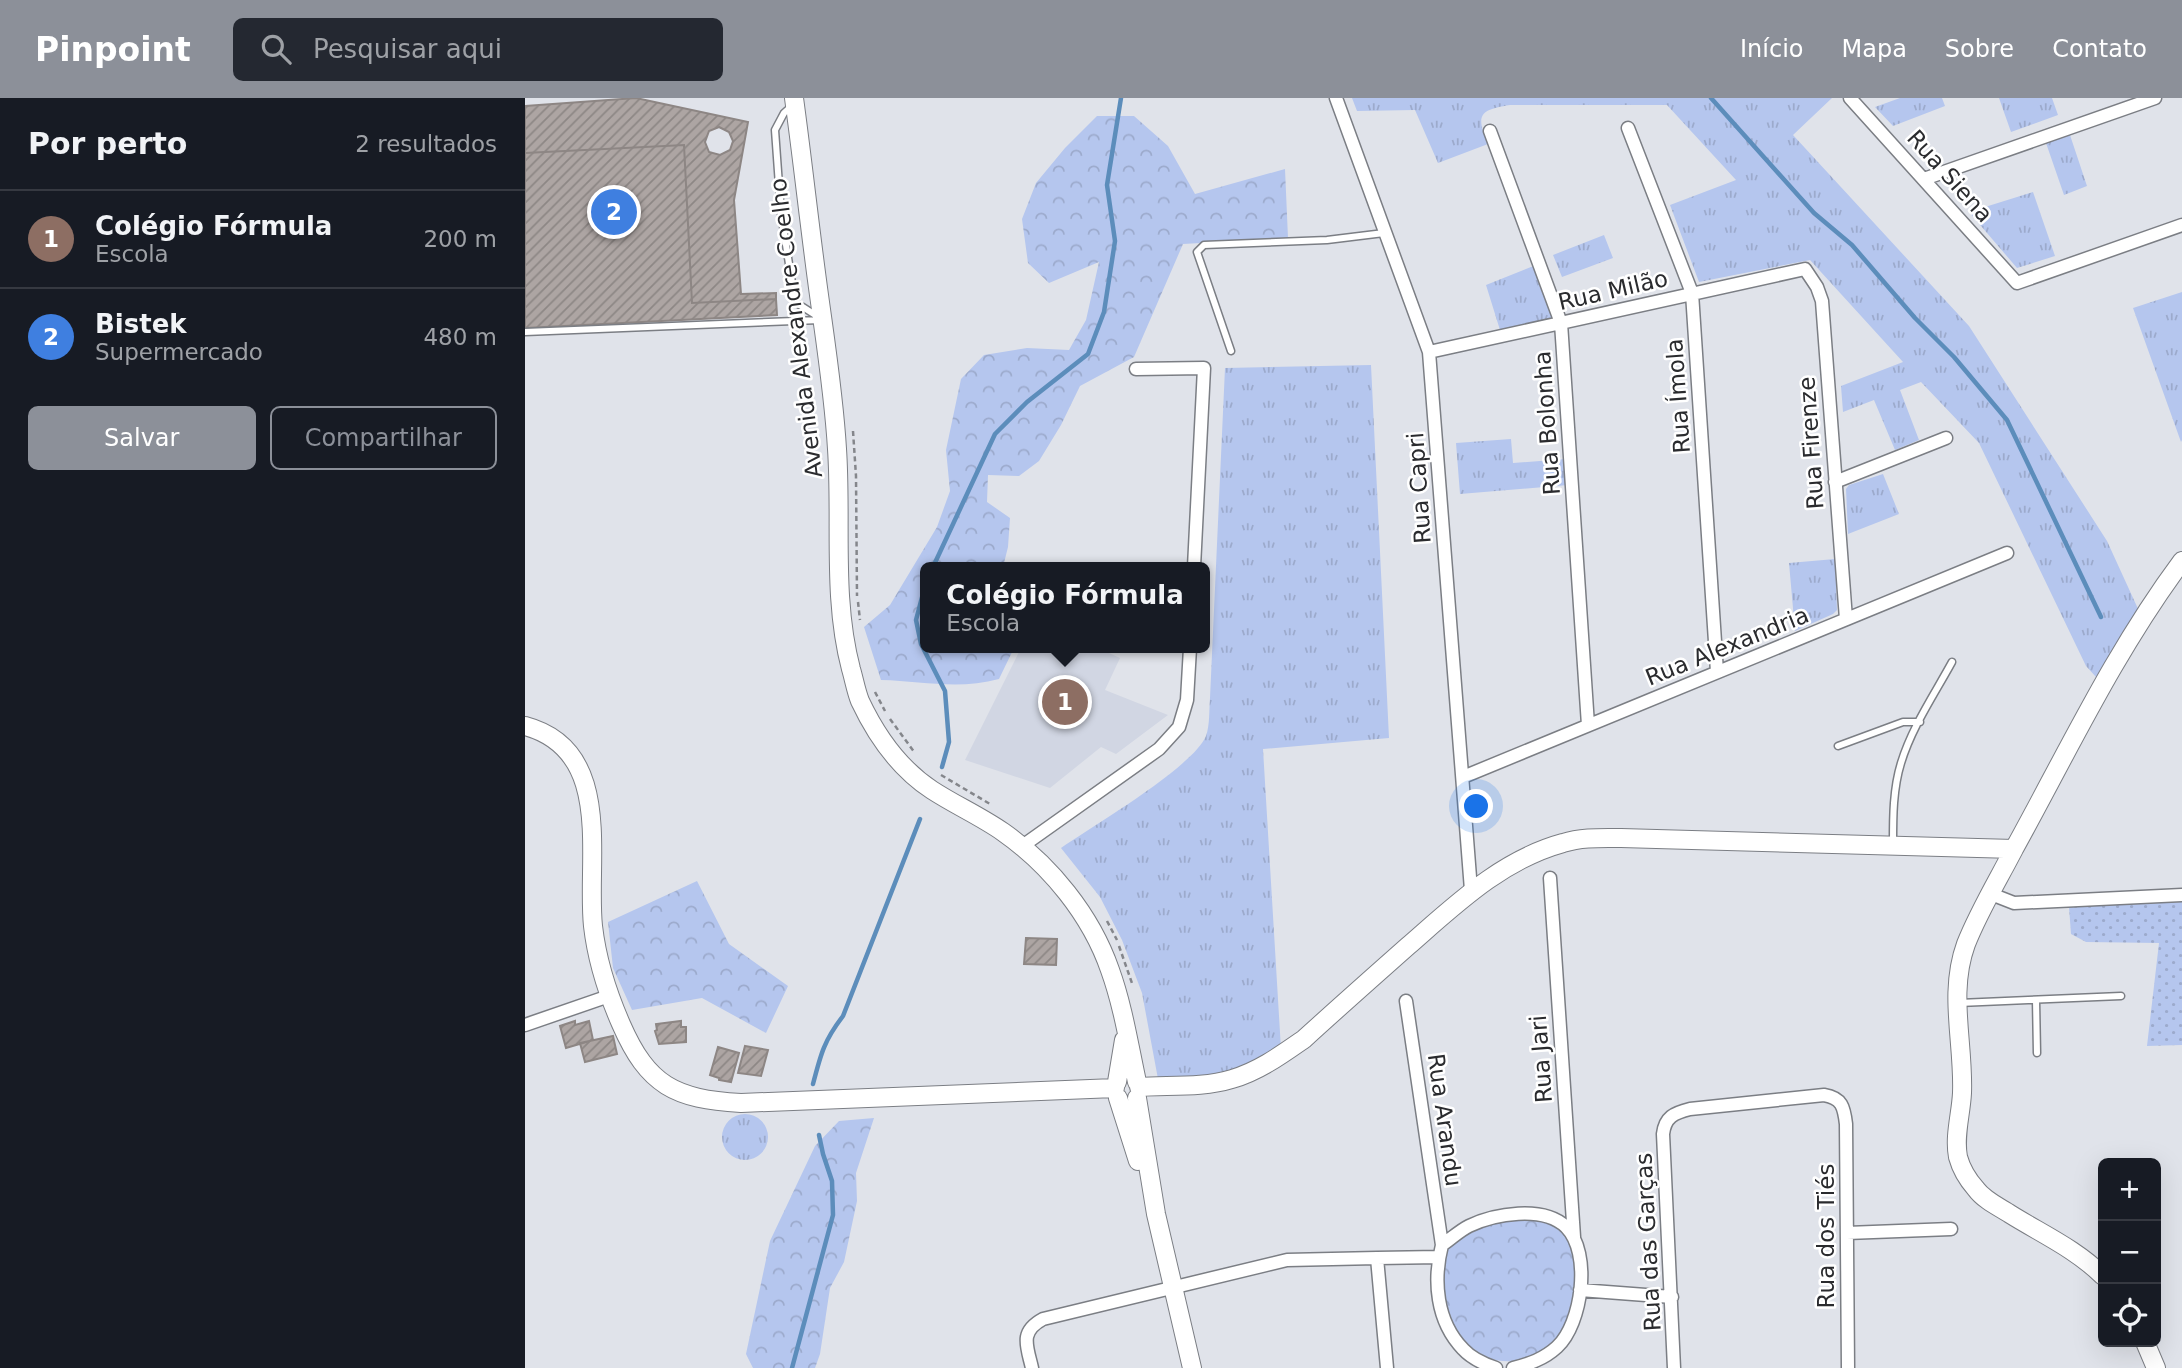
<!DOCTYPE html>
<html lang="pt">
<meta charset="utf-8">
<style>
body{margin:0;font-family:"DejaVu Sans",sans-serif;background:#242831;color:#f1f3f6}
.controls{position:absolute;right:21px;bottom:21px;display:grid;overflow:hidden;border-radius:10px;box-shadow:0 7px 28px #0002}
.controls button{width:63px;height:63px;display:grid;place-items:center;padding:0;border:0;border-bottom:2px solid #363941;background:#171b24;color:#f1f3f6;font:35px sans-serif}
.you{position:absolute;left:952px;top:709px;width:24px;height:24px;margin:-18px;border:5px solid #fff;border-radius:50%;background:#1a73e8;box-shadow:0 0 0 10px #1a73e833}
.badge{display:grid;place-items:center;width:46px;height:46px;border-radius:50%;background:#8c9099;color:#fff;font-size:23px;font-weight:700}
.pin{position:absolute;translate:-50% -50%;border:4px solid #fff;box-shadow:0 2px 7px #0006}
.popup{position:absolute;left:395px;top:464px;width:290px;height:91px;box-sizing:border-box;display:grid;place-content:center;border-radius:10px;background:#171b24;filter:drop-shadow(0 2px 5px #0005);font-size:23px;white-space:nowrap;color:#9ea1a6}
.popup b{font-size:26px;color:#f1f3f6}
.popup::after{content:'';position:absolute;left:50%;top:100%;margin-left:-14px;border:14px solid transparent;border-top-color:#171b24}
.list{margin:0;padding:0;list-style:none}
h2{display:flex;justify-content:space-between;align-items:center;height:91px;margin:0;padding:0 28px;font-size:30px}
h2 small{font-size:23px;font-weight:400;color:#9ea1a6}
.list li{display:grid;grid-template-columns:46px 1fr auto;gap:21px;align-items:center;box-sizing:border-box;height:98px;padding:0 28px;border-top:2px solid #363941}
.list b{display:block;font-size:26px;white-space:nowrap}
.list p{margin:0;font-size:23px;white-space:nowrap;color:#9ea1a6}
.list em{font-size:23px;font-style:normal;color:#9ea1a6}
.actions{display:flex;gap:14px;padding:21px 28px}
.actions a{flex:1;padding:16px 0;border:2px solid #8c9099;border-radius:10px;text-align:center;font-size:24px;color:#8c9099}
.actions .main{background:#8c9099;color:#fff}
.icon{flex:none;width:38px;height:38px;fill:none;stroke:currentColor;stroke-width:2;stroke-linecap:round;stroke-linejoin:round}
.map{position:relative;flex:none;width:1657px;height:1270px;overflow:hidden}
header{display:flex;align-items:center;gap:42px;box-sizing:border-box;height:98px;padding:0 35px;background:#8c9099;color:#fff}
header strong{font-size:33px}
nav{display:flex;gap:38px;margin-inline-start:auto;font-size:24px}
.search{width:490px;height:63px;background:#242831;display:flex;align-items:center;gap:18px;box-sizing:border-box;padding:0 24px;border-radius:10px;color:#9ea1a6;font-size:26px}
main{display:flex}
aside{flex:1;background:#171b24}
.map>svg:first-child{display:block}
</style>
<header>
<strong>Pinpoint</strong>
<div class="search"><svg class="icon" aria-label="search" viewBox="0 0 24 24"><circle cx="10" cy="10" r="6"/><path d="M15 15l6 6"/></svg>Pesquisar aqui</div>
<nav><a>Início</a><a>Mapa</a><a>Sobre</a><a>Contato</a></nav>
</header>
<main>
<aside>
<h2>Por perto<small>2 resultados</small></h2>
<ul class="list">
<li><span class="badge" style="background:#8d6e63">1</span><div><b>Colégio Fórmula</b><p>Escola</p></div><em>200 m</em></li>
<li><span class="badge" style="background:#3f7fe0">2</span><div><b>Bistek</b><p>Supermercado</p></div><em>480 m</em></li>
</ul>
<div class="actions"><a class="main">Salvar</a><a>Compartilhar</a></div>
</aside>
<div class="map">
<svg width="1657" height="1270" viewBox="0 0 1657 1270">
<defs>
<pattern id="grass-tufts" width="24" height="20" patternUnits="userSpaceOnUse" patternTransform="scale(1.75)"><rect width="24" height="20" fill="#b5c6ee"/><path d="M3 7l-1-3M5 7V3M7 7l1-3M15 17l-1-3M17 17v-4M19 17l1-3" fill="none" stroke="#9caacc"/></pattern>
<pattern id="forest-crowns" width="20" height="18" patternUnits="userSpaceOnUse" patternTransform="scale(1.75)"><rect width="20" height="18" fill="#b5c6ee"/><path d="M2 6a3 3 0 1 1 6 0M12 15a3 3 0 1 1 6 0" fill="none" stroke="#9caacc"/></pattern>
<pattern id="park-dots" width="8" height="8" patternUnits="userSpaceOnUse" patternTransform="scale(1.75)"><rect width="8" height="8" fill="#b5c6ee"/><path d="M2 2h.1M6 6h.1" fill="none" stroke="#9caacc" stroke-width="1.8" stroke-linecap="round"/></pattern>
<pattern id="building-hatch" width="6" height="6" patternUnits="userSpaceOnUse" patternTransform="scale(1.75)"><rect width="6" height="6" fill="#ada5a3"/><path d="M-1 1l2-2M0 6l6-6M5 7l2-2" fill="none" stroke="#8d8785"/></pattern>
</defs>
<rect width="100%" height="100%" fill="#e0e3ea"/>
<!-- built -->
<path fill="#d1d6e3" d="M496 550H573L595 560 580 592 643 617 591 656 576 649 525 690 440 662Z"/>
<!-- grass -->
<path fill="url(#grass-tufts)" d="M827 0H1307L1268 37 1444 228 1582 443 1614 513 1571 579 1561 568 1454 345 1396 284 1375 292 1394 342 1370 352 1349 302 1318 314 1316 288 1378 264 1285 162 1174 184 1145 107 1211 82 1142 7H985C955 12 950 16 963 46L913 65 890 12 832 13Z
M1375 0H1417L1420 8 1368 28 1350 9Z
M1474 0H1527L1533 17 1486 34Z
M1545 37 1562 88 1539 97 1521 45Z
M1508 94 1530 158 1492 170 1444 114Z
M1079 137 1088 160 1037 179 1028 157Z
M1011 167 1029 220 975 232 961 187Z
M1657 194V342L1656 344 1608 210Z
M846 267 864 640 738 651 756 951 729 967 679 981H633L617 895 597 842 575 799 536 750C568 728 668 669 681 638 685 627 684 612 685 600L700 270Z
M986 341 988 365 1041 361 1043 387 935 396 931 345Z
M1358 376 1374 416 1323 436 1321 391 1324 387Z
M1310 461 1312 512 1308 516 1270 533 1264 465Z
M197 1039a23 23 0 1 1 46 0a23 23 0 1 1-46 0Z"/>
<!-- forest -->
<path fill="url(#forest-crowns)" d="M572 18H609L643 48 670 96 760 71 763 140 658 146 609 259 555 288 536 327 514 363 494 378 463 377 462 404 485 420 483 449 478 469H400V550H489L474 581C434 592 396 583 356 582L339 529 365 507 412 429 425 393 421 352 436 281 459 257 502 250 544 252 561 222 574 164 524 185 503 165 497 121 511 85 540 50Z
M172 783 204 846 263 888 241 935 177 900 107 912 88 870 83 824Z
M349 1020 331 1075 332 1103 319 1164 305 1190 295 1256 290 1270H228L221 1256 245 1143 290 1048 314 1023Z
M985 1121C1002 1121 1022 1120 1036 1132 1062 1155 1050 1219 1030 1243 1010 1269 962 1270 940 1246 916 1217 916 1185 922 1150 944 1134 959 1128 985 1121Z"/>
<!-- park -->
<path fill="url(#park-dots)" d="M1657 804V947L1622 948 1634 845 1561 844 1546 836 1544 809Z"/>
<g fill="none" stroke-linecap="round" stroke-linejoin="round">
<!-- stream -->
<path stroke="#5c8dbb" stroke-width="4.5" d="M1186 0 1289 115 1327 147 1390 220 1429 259 1482 322 1576 519
M408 469 470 336 502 304 563 256 579 214 590 143 582 87 596 0
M400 488 391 522 396 546 420 593 424 644 417 669
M288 986C296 955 299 943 318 918L395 721
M267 1270 308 1117 307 1083 298 1056 294 1037"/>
</g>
<!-- building -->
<path fill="url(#building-hatch)" stroke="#8d8684" stroke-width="2" fill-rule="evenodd" d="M111 0 223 24 209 102 216 196 251 195V201L167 205 159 47 0 55V8ZM194 29 204 34 208 43 205 52 195 57 184 54 180 44 184 33Z
M159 47 167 205 251 201 252 217 0 230V55Z
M501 840 532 841 531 867 499 866Z
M50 923V927L64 923 68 942 41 950 35 928Z
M156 923V929H161V944L134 946 130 933 132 932 131 926Z
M88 938 92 956 60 964 55 945Z
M220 948 243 952 236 978 213 975Z
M193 949 214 955 206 984 194 982V980L185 977Z"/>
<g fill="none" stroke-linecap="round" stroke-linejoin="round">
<!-- lane casing -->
<g stroke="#7b7e84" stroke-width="9">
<path id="lane" d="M268 7 259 15 250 32 256 115 270 204 295 220
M0 234 295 222
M706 253 672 154 679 147 802 142 859 135
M1313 648 1378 624H1395
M1368 745C1368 719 1368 691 1376 665 1387 629 1409 597 1427 564
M1511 902 1512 955
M1434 905 1596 898"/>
</g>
<!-- street casing -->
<g stroke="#7b7e84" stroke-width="15">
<path id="street" d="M811 0 904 254 946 792
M1325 0 1492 185 1657 127
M1103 30 1167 195 1192 574
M965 33 1036 225 1063 627
M1399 81 1630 0
M904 254 1280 171 1292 189 1297 203 1321 521
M611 271 679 270 669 469
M1310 384 1421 340
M938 679 1482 455
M496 749 634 651 654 629 662 602 665 550
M1025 780 1049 1139
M1466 796 1489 805 1657 797
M881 903 917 1147
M0 927 84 898
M1322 1135 1426 1131
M852 1160 914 1159
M1055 1192 1147 1199
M507 1270C502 1248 494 1234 518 1221L762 1162 852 1160 862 1270
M971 1270C959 1266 947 1261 938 1251 911 1223 908 1182 917 1147 926 1141 934 1133 944 1128 969 1116 1018 1107 1041 1129 1067 1155 1057 1226 1032 1249 1019 1261 1004 1266 988 1270
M1149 1270 1138 1036C1140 1019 1149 1015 1165 1011L1299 997C1317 1000 1319 1009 1321 1026L1323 1270"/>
</g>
<!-- secondary casing -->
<g stroke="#7b7e84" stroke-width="20">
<path id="secondary" d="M269 0C278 66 285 132 294 197 301 248 309 299 312 351 317 424 307 499 326 571 329 581 331 593 335 603 351 637 375 671 407 692 430 707 455 718 478 734 525 767 566 817 585 872 598 908 604 947 612 984
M0 628C90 652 61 761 68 828 72 863 82 894 96 926 123 988 150 1001 216 1005L590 990
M1489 751C1473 782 1454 813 1441 846 1423 895 1439 945 1437 995 1436 1016 1429 1038 1433 1059 1436 1070 1443 1082 1451 1091 1459 1102 1474 1109 1485 1116 1517 1136 1551 1151 1578 1178
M592 984 599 942
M614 989C645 987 678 990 707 981 734 973 756 957 779 941 813 910 848 879 883 848 930 807 976 762 1038 745 1057 739 1076 740 1096 740L1489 751C1543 653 1590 553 1657 463
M593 1000 613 1063
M612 1000 631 1116 667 1270
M1620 1244 1631 1270"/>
</g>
<!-- path -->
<path stroke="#84868b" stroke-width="2.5" stroke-dasharray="5 3.5" stroke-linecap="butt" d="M328 333 331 378 332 498
M333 504 335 522
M350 594 360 613
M365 621 390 655
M416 677 465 706
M582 823 592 842
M594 848 608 888"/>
<!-- lane -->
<use href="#lane" stroke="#fff" stroke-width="6"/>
<!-- street -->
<use href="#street" stroke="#fff" stroke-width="12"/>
<!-- secondary -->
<use href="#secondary" stroke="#fff" stroke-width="18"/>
</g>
<g text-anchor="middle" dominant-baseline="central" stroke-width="5" stroke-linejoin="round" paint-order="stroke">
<!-- street labels -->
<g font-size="23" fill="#2a2b2e" stroke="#fff">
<text transform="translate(1425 78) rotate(48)">Rua Siena</text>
<text transform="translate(1088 192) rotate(-13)">Rua Milão</text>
<text transform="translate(271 230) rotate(-97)">Avenida Alexandre Coelho</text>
<text transform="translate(1153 298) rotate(-94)">Rua Ímola</text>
<text transform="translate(1022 325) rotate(-94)">Rua Bolonha</text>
<text transform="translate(1286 345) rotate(-94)">Rua Firenze</text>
<text transform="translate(894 390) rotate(-94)">Rua Capri</text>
<text transform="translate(1202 548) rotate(-22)">Rua Alexandria</text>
<text transform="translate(1016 961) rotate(-94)">Rua Jari</text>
<text transform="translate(920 1022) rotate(82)">Rua Arandu</text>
<text transform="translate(1301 1138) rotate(-90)">Rua dos Tiés</text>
<text transform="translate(1123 1144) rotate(-93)">Rua das Garças</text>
</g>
</g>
</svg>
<div class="controls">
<button>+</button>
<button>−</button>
<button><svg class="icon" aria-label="locate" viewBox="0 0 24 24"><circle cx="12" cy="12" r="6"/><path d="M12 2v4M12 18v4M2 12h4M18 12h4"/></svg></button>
</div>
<div class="you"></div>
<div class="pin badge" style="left:540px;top:604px;background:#8d6e63">1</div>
<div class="popup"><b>Colégio Fórmula</b>Escola</div>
<div class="pin badge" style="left:89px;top:114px;background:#3f7fe0">2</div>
</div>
</main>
